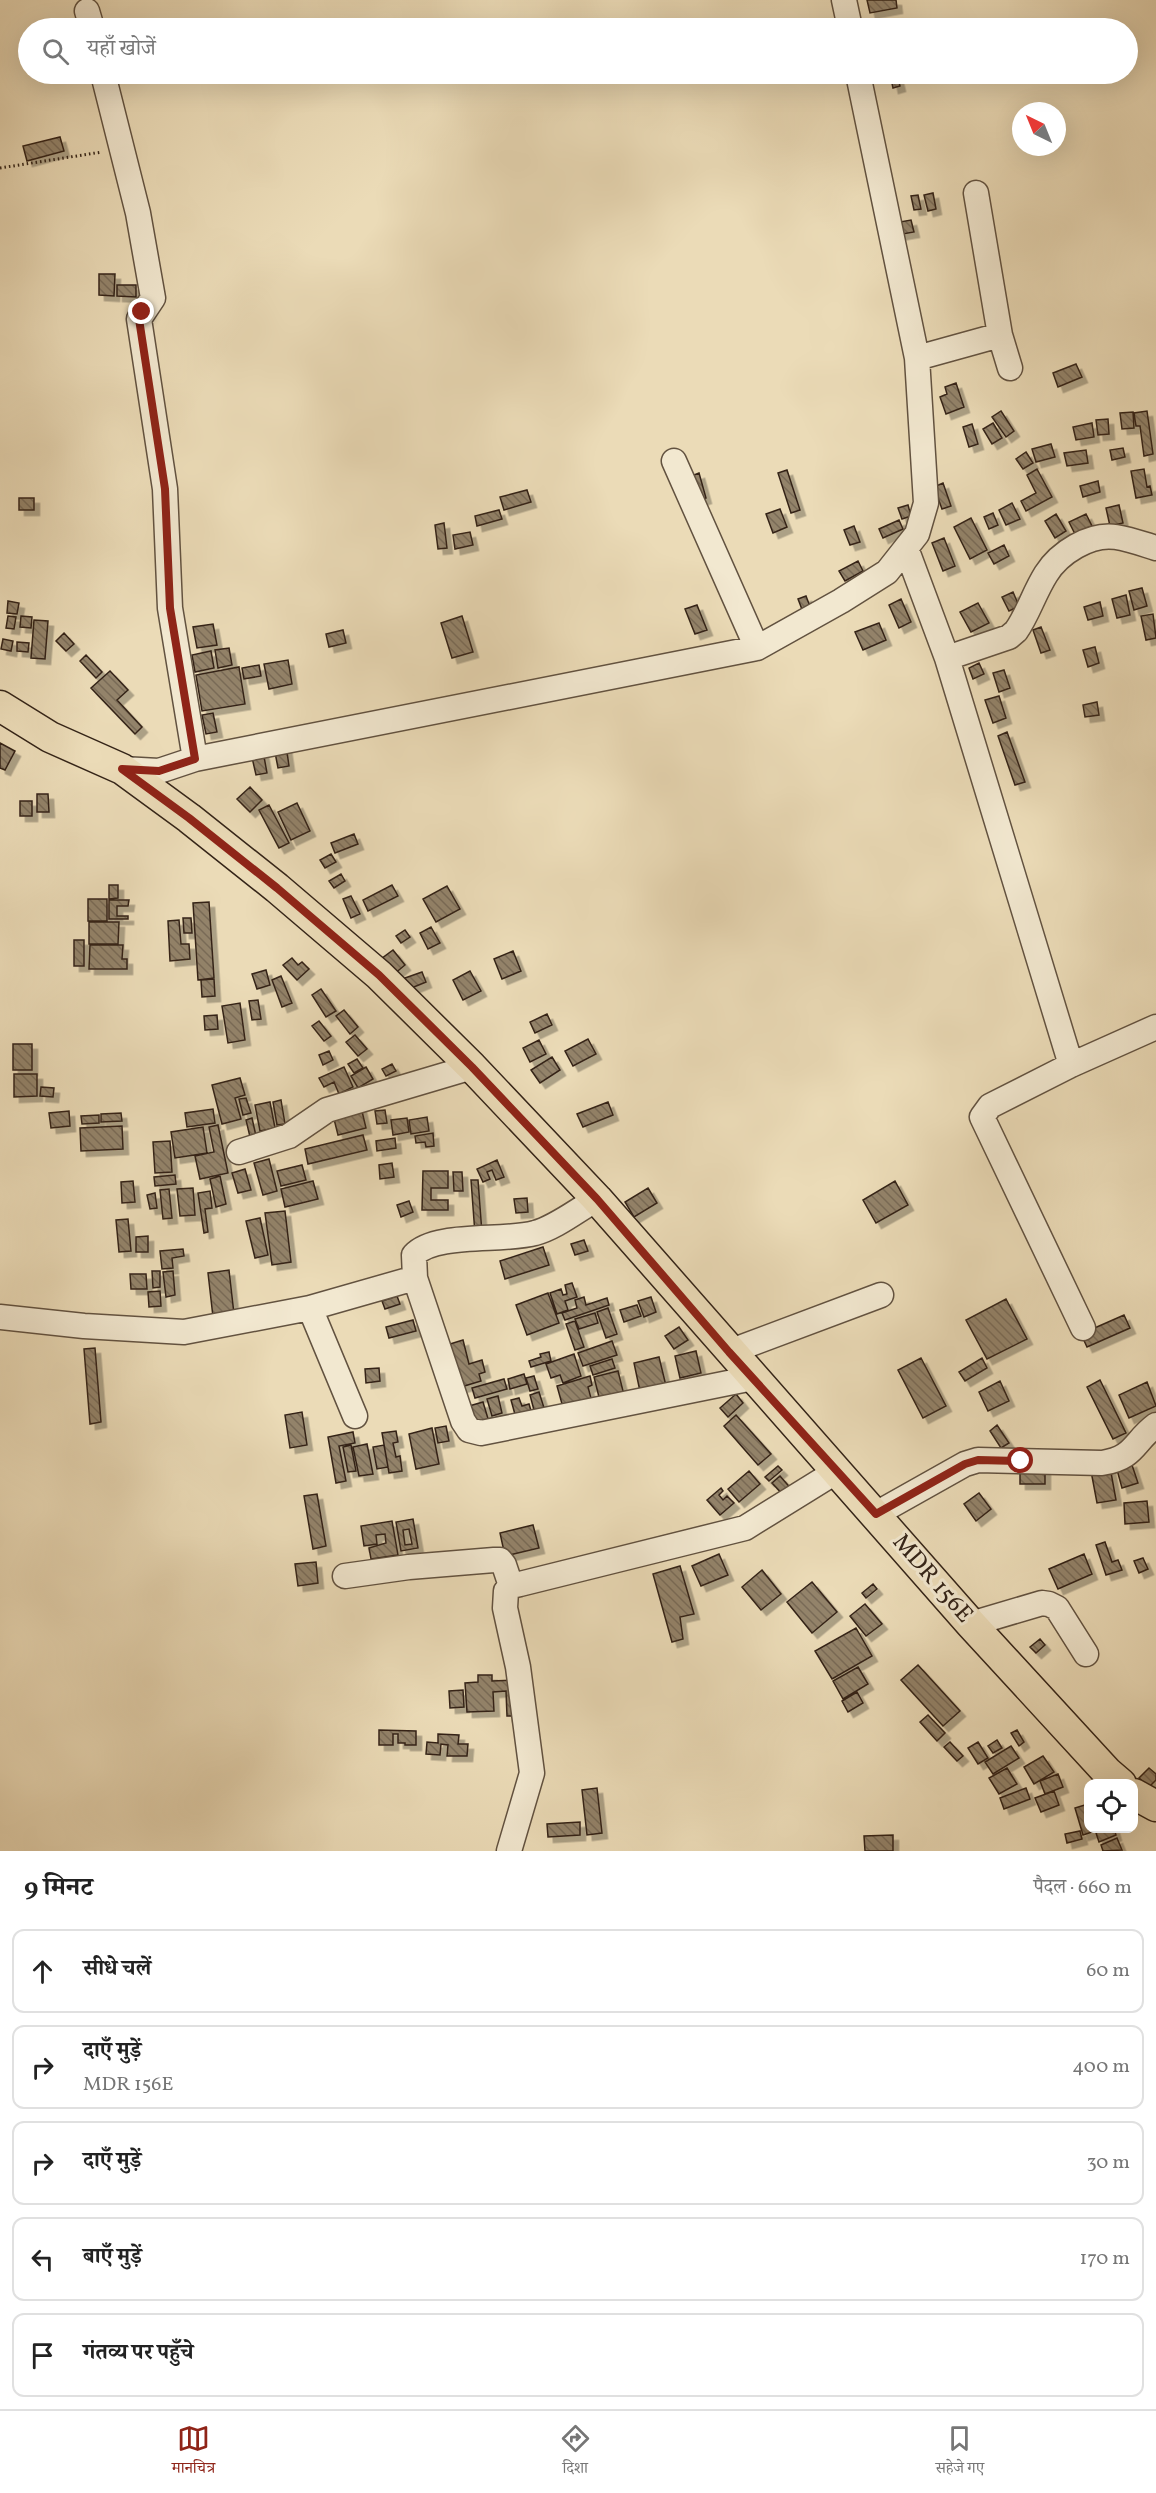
<!DOCTYPE html>
<html lang="hi">
<meta charset="utf-8">
<style>
body{margin:0;font-family:Vollkorn,"Noto Serif Devanagari",serif;background:#f6f6f6;color:#222}
.controls{position:absolute;right:18px;bottom:18px;display:grid;overflow:hidden;border-radius:12px;box-shadow:0 6px 24px #0002}
.controls button{width:54px;height:54px;display:grid;place-items:center;padding:0;border:0;border-bottom:2px solid #e0e0e0;background:#fff;color:#222;font:30px sans-serif}
.compass{position:absolute;left:1012px;top:102px;width:54px;height:54px;border-radius:50%;background:#fff;box-shadow:0 6px 24px #0002;rotate:317deg}
.stop{position:absolute;width:18px;height:18px;margin:-14px;border:4px solid #8f2418;border-radius:50%;background:#fff}
.stop.end{background:#8f2418;border-color:#fff;box-shadow:0 2px 6px #0008}
.list{margin:0;padding:0;list-style:none}
h2{display:flex;justify-content:space-between;align-items:center;height:78px;margin:0;padding:0 24px;font-size:26px}
h2 small{font-size:20px;font-weight:400;color:#767676}
.list li{display:grid;grid-template-columns:39px 1fr auto;gap:18px;align-items:center;box-sizing:border-box;height:84px;margin:0 12px 12px;padding:0 12px;border:2px solid #e0e0e0;border-radius:12px}
.list b{display:block;font-size:22px;white-space:nowrap}
.list p{margin:0;font-size:20px;white-space:nowrap;color:#767676}
.list em{font-size:20px;font-style:normal;color:#767676}
.icon{flex:none;width:33px;height:33px;fill:none;stroke:currentColor;stroke-width:2;stroke-linecap:round;stroke-linejoin:round}
.map{position:relative;flex:none;width:1156px;height:1851px;overflow:hidden}
.search{position:absolute;background:#fff;box-shadow:0 6px 24px #0002;left:18px;right:18px;top:18px;height:66px;display:flex;align-items:center;gap:15px;box-sizing:border-box;padding:0 21px;border-radius:33px;color:#767676;font-size:22px}
.sheet{height:558px;background:#fff}
nav{display:flex;justify-content:space-around;align-items:center;box-sizing:border-box;height:84px;border-top:2px solid #e0e0e0;background:#fff;font-size:16px;color:#767676}
nav a{display:grid;justify-items:center;gap:3px}
nav .on{color:#8f2418}
.map>svg:first-child{display:block}
</style>
<div class="map">
<svg width="1156" height="1851" viewBox="0 0 1156 1851">
<defs>
<pattern id="building-back-hatch" width="6" height="6" patternUnits="userSpaceOnUse" patternTransform="scale(1.5)"><rect width="6" height="6" fill="#93836b"/><path d="M-1 5l2 2M0 0l6 6M5-1l2 2" fill="none" stroke="#796b57"/></pattern>
<filter id="shadow"><feDropShadow dx="5.5" dy="5.5" stdDeviation="0" flood-color="#0004"/></filter>
</defs>
<rect width="100%" height="100%" fill="#ebdbb7"/>
<filter id="stains"><feTurbulence type="fractalNoise" baseFrequency=".00333" numOctaves="4"/><feColorMatrix values="0 0 0 0 .2 0 0 0 0 .09 0 0 0 0 .02 0 0 0 .5 -.17"/></filter>
<radialGradient id="worn" r=".72"><stop offset=".6" stop-color="#630" stop-opacity="0"/><stop offset="1" stop-color="#630" stop-opacity=".3"/></radialGradient>
<!-- building -->
<path fill="url(#building-back-hatch)" stroke="#342418" stroke-width="1.5" fill-rule="evenodd" filter="url(#shadow)" d="M867 0H896L897 8 870 13Z
M890 74H897L900 86 893 88Z
M60 137 64 151 27 161 23 146Z
M933 193 936 209 928 211 924 195Z
M918 195 921 209 914 210 911 196Z
M911 220 914 232 897 235 894 223Z
M99 274H115L114 296 99 295Z
M117 285H136V297L117 296Z
M1076 364 1082 377 1058 387 1053 373Z
M956 383 964 407 946 414 940 397 947 394 945 387Z
M1001 411 1014 431 1006 437 992 417Z
M1147 411 1153 454 1144 456 1140 426H1136L1134 413Z
M1133 412 1134 428 1122 429 1120 413Z
M1108 419 1109 434 1098 435 1096 420Z
M993 423 1002 438 992 444 983 429Z
M1092 423 1094 437 1076 440 1073 427Z
M972 424 978 444 969 447 963 427Z
M1051 444 1055 457 1036 462 1032 449Z
M1123 448 1125 457 1112 460 1110 450Z
M1086 450 1088 463 1067 466 1064 453Z
M1026 452 1033 463 1023 469 1016 459Z
M1037 469 1052 497 1026 511 1021 501 1036 493 1027 475Z
M1144 469 1147 487 1150 486 1152 495 1136 498 1131 471Z
M787 470 800 510 791 513 778 473Z
M699 473 706 498 697 501 689 477Z
M1098 481 1100 492 1083 497 1080 486Z
M943 483 951 506 942 509 934 487Z
M527 490 531 502 504 510 500 497Z
M19 498H34V510H19Z
M1012 503 1020 519 1006 525 999 510Z
M908 505 911 516 902 519 898 508Z
M1119 505 1123 523 1110 526 1106 508Z
M780 509 787 527 773 533 766 514Z
M499 510 502 519 477 526 475 516Z
M993 513 998 525 989 529 984 517Z
M1056 514 1066 531 1055 538 1045 521Z
M1086 514 1092 526 1075 534 1069 522Z
M971 518 987 550 970 559 954 527Z
M899 520 903 529 883 538 879 529Z
M444 523 447 548 438 549 435 525Z
M854 526 860 542 850 545 844 530Z
M470 532 473 545 455 549 453 535Z
M944 538 955 566 943 571 932 543Z
M1004 545 1009 556 994 564 988 553Z
M858 561 863 571 845 581 839 571Z
M1142 588 1147 606 1134 610 1129 591Z
M1013 592 1019 606 1009 611 1002 597Z
M1126 595 1130 615 1117 618 1112 599Z
M806 596 811 609 803 612 798 599Z
M901 599 911 622 899 628 889 605Z
M8 601 19 603 17 614 7 613Z
M1100 602 1103 616 1088 620 1084 607Z
M978 603 989 623 971 632 960 612Z
M697 605 707 630 695 634 685 609Z
M1153 614 1156 638 1146 640 1141 616Z
M8 616 16 617 14 629 6 628Z
M21 616 32 617 31 628 20 627Z
M462 616 473 652 452 658 441 623Z
M34 620 48 621 45 659 31 658Z
M879 623 886 640 863 650 855 632Z
M213 624 217 645 197 648 193 627Z
M1041 627 1050 650 1041 653 1033 630Z
M343 630 346 643 329 647 326 634Z
M64 633 74 644 66 651 56 641Z
M3 639 13 641 11 651 1 649Z
M17 642 29 643 28 652 17 651Z
M1095 647 1099 663 1088 667 1083 650Z
M229 648 232 665 218 668 215 650Z
M211 651 214 668 195 672 192 655Z
M86 655 102 672 96 678 80 661Z
M288 660 292 684 269 689 264 664Z
M979 663 984 674 973 679 969 668Z
M259 665 261 676 244 679 242 668Z
M239 667 245 704 202 711 196 675Z
M1004 670 1010 688 999 692 993 673Z
M110 671 128 690 117 700 142 727 135 734 91 688Z
M999 696 1006 718 993 723 985 700Z
M1097 702 1099 715 1085 717 1083 705Z
M213 713 217 732 206 734 202 715Z
M1007 732 1025 782 1015 785 998 736Z
M0 743 15 751 5 770 0 768Z
M286 745 289 766 278 768 274 747Z
M263 751 267 773 256 775 251 753Z
M250 787 262 800 250 812 237 799Z
M37 794H48L49 812H37Z
M20 801H32V816H20Z
M297 803 310 831 291 840 278 812Z
M269 805 289 843 279 848 259 810Z
M354 834 358 844 335 853 331 843Z
M331 854 336 862 325 868 320 860Z
M341 874 345 881 334 888 329 881Z
M109 885H118V898L109 899Z
M392 885 398 896 368 911 363 900Z
M447 886 460 909 436 922 423 899Z
M351 896 360 914 351 918 343 899Z
M88 899H107V921H88Z
M109 900H129L128 906H117V916H128V919H109Z
M209 902 214 978 198 980 193 903Z
M183 918H191L192 933H184Z
M179 920 181 944H189L190 959 170 961 168 921Z
M89 922H119L118 944H89Z
M431 927 440 943 428 949 420 933Z
M405 930 410 937 401 943 396 936Z
M74 940H84V966H74Z
M90 945H123L122 959H127V969H89Z
M393 950 405 965 393 975 381 959Z
M513 951 521 971 502 979 494 959Z
M292 958 298 965 302 962 309 969 297 980 283 965Z
M266 970 270 985 257 989 252 974Z
M470 971 481 991 463 1000 453 980Z
M422 972 426 982 409 989 405 978Z
M281 976 292 1003 282 1007 272 980Z
M214 979 215 996 202 997 201 980Z
M321 989 336 1011 326 1017 312 995Z
M258 1000 261 1019 252 1020 249 1001Z
M240 1003 245 1040 228 1043 222 1006Z
M344 1010 358 1027 350 1034 336 1016Z
M547 1014 552 1025 535 1033 530 1022Z
M217 1015 218 1029 205 1030 204 1016Z
M319 1021 331 1036 324 1041 312 1026Z
M355 1035 367 1049 358 1056 346 1042Z
M588 1039 596 1054 573 1066 565 1051Z
M539 1040 546 1054 530 1062 523 1048Z
M13 1044H32V1070H13Z
M329 1051 333 1060 323 1065 319 1055Z
M552 1057 560 1070 540 1083 531 1070Z
M357 1059 363 1068 354 1073 348 1064Z
M392 1064 396 1071 386 1076 382 1069Z
M344 1067 353 1087 339 1094 334 1082 324 1087 319 1078Z
M366 1067 373 1079 358 1088 351 1076Z
M14 1074H37V1096L14 1097Z
M240 1078 245 1095 235 1098 241 1119 222 1124 212 1085Z
M41 1087 54 1088 53 1097 40 1096Z
M246 1098 251 1113 243 1115 239 1099Z
M281 1100 285 1124 277 1125 273 1102Z
M270 1102 275 1128 260 1131 255 1105Z
M608 1102 613 1115 583 1127 577 1114Z
M361 1107 366 1128 338 1135 333 1115Z
M213 1109 215 1123 187 1127 185 1113Z
M385 1110 387 1123 377 1124 375 1111Z
M69 1111 70 1126 51 1128 49 1113Z
M121 1113 122 1121 101 1122V1114Z
M99 1115V1123L82 1124 81 1116Z
M427 1117 429 1131 411 1134 409 1120Z
M252 1118 256 1136 250 1137 246 1120Z
M407 1118 409 1132 393 1135 391 1120Z
M218 1125 228 1173 200 1179 195 1156 214 1152 209 1127Z
M122 1126 123 1149 81 1151 80 1128Z
M203 1127 207 1153 175 1158 171 1132Z
M433 1133 434 1146 426 1147 425 1142 416 1143 415 1136Z
M363 1135 367 1150 308 1164 305 1149Z
M395 1138 396 1148 377 1151 376 1141Z
M170 1141 172 1172 155 1173 153 1142Z
M269 1159 277 1191 263 1195 254 1163Z
M497 1160 504 1177 496 1180 492 1170 487 1172 490 1179 483 1182 477 1169Z
M392 1163 394 1177 380 1179 379 1165Z
M302 1165 306 1180 281 1186 277 1171Z
M245 1169 251 1190 238 1193 232 1173Z
M423 1171H448V1188H431V1200H448V1210H422Z
M453 1172H462L463 1191H454Z
M175 1175 176 1184 155 1186 154 1177Z
M220 1176 226 1204 216 1207 210 1179Z
M471 1180H478L482 1233 475 1234Z
M133 1181 135 1202 122 1203 121 1182Z
M313 1181 318 1199 285 1207 281 1189Z
M895 1181 908 1205 876 1223 863 1200Z
M193 1188 195 1215 180 1216 177 1189Z
M648 1188 657 1203 634 1217 625 1202Z
M169 1189 172 1218 163 1219 160 1190Z
M210 1191 212 1208 205 1209 208 1232 204 1233 198 1193Z
M155 1193 157 1208 150 1209 147 1195Z
M527 1198 528 1212 516 1213 514 1199Z
M409 1201 413 1212 401 1217 397 1205Z
M285 1211 291 1262 272 1265 265 1213Z
M260 1218 268 1255 255 1258 246 1221Z
M128 1219 131 1251 119 1252 116 1220Z
M148 1236V1252H136V1237Z
M584 1240 588 1251 575 1255 571 1244Z
M543 1247 549 1265 505 1279 500 1261Z
M183 1249 184 1256 172 1258 173 1268 162 1269 160 1251Z
M229 1270 234 1314 213 1317 208 1273Z
M152 1271H160V1287L153 1288Z
M173 1271 175 1295 166 1297 163 1272Z
M130 1274H146L147 1289H131Z
M572 1283 577 1297 565 1301 568 1310 557 1314 550 1293 561 1289 563 1295 567 1294 565 1285Z
M160 1291 161 1306 149 1307 148 1292Z
M548 1293 559 1323 527 1335 516 1305Z
M397 1296 400 1304 385 1309 382 1301Z
M584 1297 586 1305 607 1298 609 1305 565 1320 562 1313 577 1308 575 1300Z
M651 1297 656 1312 644 1317 638 1301Z
M1006 1299 1027 1339 987 1359 966 1320Z
M637 1305 641 1316 624 1322 620 1310Z
M608 1308 617 1334 606 1338 597 1312Z
M595 1313 598 1323 579 1329 575 1319Z
M1124 1315 1130 1328 1087 1347 1081 1334Z
M413 1320 416 1331 389 1338 386 1327Z
M575 1321 584 1347 575 1350 566 1324Z
M679 1327 688 1340 674 1349 665 1336Z
M463 1340 469 1364 482 1360 485 1372 479 1374 481 1381 461 1387 450 1344Z
M612 1341 617 1355 583 1366 578 1353Z
M95 1348 101 1422 90 1424 84 1349Z
M696 1351 701 1373 680 1378 675 1356Z
M549 1352 551 1361 531 1367 529 1361 541 1357 540 1354Z
M574 1354 581 1376 563 1383 560 1375 551 1378 546 1364Z
M659 1357 667 1390 641 1396 634 1363Z
M921 1358 946 1406 923 1418 898 1370Z
M982 1358 987 1368 965 1381 959 1372Z
M612 1359 615 1368 593 1375 590 1366Z
M379 1368 380 1381 366 1383 365 1369Z
M618 1371 624 1395 600 1401 594 1377Z
M524 1374 527 1384 510 1389 508 1379Z
M534 1376 538 1389 530 1391 526 1378Z
M590 1376 592 1385 588 1387 592 1402 564 1411 557 1386Z
M504 1379 507 1389 475 1398 472 1388Z
M1100 1380 1126 1433 1113 1439 1087 1387Z
M1000 1381 1009 1401 988 1411 979 1392Z
M1147 1382 1156 1406 1129 1418 1119 1395Z
M539 1392 545 1411 535 1414 530 1395Z
M736 1394 743 1403 728 1417 720 1408Z
M498 1396 502 1413 492 1416 487 1399Z
M519 1398 522 1406 529 1404 532 1414 516 1418 511 1400Z
M483 1402 489 1422 475 1426 469 1406Z
M302 1412 307 1445 290 1448 285 1415Z
M736 1415 771 1454 758 1465 724 1426Z
M997 1425 1009 1443 1001 1448 990 1431Z
M446 1426 449 1441 438 1443 435 1428Z
M432 1428 439 1464 416 1469 409 1434Z
M396 1431 398 1442 393 1443 396 1457 400 1456 402 1471 389 1473 382 1433Z
M353 1432 355 1443 339 1446 346 1481 336 1483 328 1437Z
M367 1444 373 1474 359 1476 353 1447Z
M351 1445 356 1471 348 1472 343 1447Z
M384 1445 388 1467 377 1469 373 1447Z
M1131 1462 1138 1483 1122 1488 1116 1466Z
M778 1466 782 1470 769 1481 765 1477Z
M1020 1466H1045V1484H1020Z
M1110 1467 1116 1500 1097 1503 1091 1471Z
M749 1471 760 1484 739 1502 728 1489Z
M780 1476 793 1491 785 1497 772 1483Z
M721 1488 723 1491 719 1495 723 1500 727 1496 734 1503 720 1515 707 1500Z
M979 1493 991 1509 976 1521 964 1504Z
M317 1494 326 1546 313 1549 304 1496Z
M1147 1501 1149 1522 1125 1524 1124 1503Z
M413 1519 418 1548 401 1551 396 1522ZM409 1529 412 1544 405 1545 403 1530Z
M392 1521 398 1555 371 1559 369 1548 386 1543 385 1534 376 1535 377 1544 364 1546 361 1526Z
M533 1525 539 1548 505 1556 500 1533Z
M1105 1542 1112 1562 1118 1560 1122 1570 1106 1575 1096 1545Z
M719 1554 728 1575 701 1586 692 1566Z
M1084 1554 1092 1574 1058 1589 1049 1569Z
M1143 1558 1148 1569 1139 1573 1134 1561Z
M316 1562 318 1583 298 1586 295 1564Z
M680 1566 694 1614 680 1617 683 1639 672 1642 653 1574Z
M762 1570 781 1594 761 1610 742 1587Z
M812 1582 837 1612 812 1633 787 1602Z
M873 1584 877 1589 866 1598 862 1593Z
M865 1604 882 1624 866 1636 850 1616Z
M856 1628 872 1656 832 1679 815 1651Z
M1040 1639 1045 1645 1036 1653 1030 1647Z
M918 1665 960 1711 943 1726 901 1680Z
M858 1667 868 1684 843 1699 833 1681Z
M478 1675H492V1681L516 1680 518 1716H507L506 1691 493 1692 494 1711 467 1712 465 1683 478 1682Z
M463 1690 464 1707 450 1708 449 1691Z
M857 1692 863 1703 848 1712 842 1701Z
M928 1715 945 1733 937 1741 920 1722Z
M379 1730 416 1731V1745H405V1743H398V1734H393V1745H379Z
M1017 1730 1024 1742 1019 1746 1011 1733Z
M438 1734 459 1735 458 1744H468L467 1756H447L448 1745 441 1744 440 1755 426 1754 427 1742 438 1743Z
M997 1740 1002 1748 993 1753 988 1746Z
M950 1742 963 1756 957 1761 944 1747Z
M978 1742 988 1758 978 1764 968 1748Z
M1011 1746 1019 1758 993 1774 985 1762Z
M1043 1756 1054 1772 1034 1784 1024 1767Z
M1007 1768 1017 1784 999 1794 989 1778Z
M1149 1768 1156 1774V1780L1149 1787 1139 1778Z
M1058 1774 1063 1787 1045 1794 1040 1781Z
M597 1788 602 1833 587 1835 582 1790Z
M1026 1788 1030 1799 1004 1809 1000 1798Z
M1054 1791 1059 1805 1041 1812 1035 1798Z
M1088 1804V1828H1095V1831L1083 1835 1075 1808Z
M580 1822V1835L548 1837 547 1824Z
M1107 1828H1114L1116 1835 1099 1842 1096 1833Z
M1080 1831 1082 1839 1067 1843 1065 1834Z
M893 1835V1851H865L864 1836Z
M1117 1838 1122 1850 1103 1851 1101 1845Z"/>
<g fill="none" stroke-linecap="round" stroke-linejoin="round">
<!-- minor casing -->
<g stroke="#625240" stroke-width="27">
<path id="minor" d="M844 0 850 28
M87 11 92 28
M103 74 138 213 153 298 139 319 165 489 170 608 195 759
M976 193 1000 335 1010 368
M917 358 1000 335
M674 461 757 648
M906 548 947 658 1071 1065
M947 658 1009 637 1016 631C1028 614 1034 593 1046 574 1059 553 1090 533 1116 537 1129 539 1143 544 1156 548
M122 769 159 771 195 759 757 648 841 601 887 572 917 534 926 503 917 358 858 74
M239 1152 289 1136 327 1110 472 1067
M597 1199C579 1209 555 1228 535 1233 503 1242 435 1232 414 1255L415 1278 463 1421 469 1430 481 1433 753 1378
M310 1308 355 1416
M0 1317 84 1326 184 1332 310 1308 415 1278
M1083 1328 982 1117 990 1106 1071 1065 1156 1027
M729 1352 881 1295
M876 1514 965 1464 978 1460 1102 1463C1135 1458 1133 1442 1156 1425
M345 1576 409 1567 494 1560H500L504 1565 511 1586
M971 1624 1042 1603 1049 1604 1057 1608 1086 1654
M509 1851 532 1773 518 1667 505 1608 506 1591 511 1586 520 1584 745 1528 837 1471"/>
</g>
<!-- major casing -->
<g stroke="#342418" stroke-width="33">
<path id="major" d="M0 706 50 737 122 769 189 818 277 888 379 975 472 1067 597 1199 971 1624 1107 1772 1121 1784
M1134 1794 1156 1806"/>
</g>
<!-- path -->
<path stroke="#342418" stroke-width="3" stroke-dasharray="1.5 3" stroke-linecap="butt" d="M0 168 102 152"/>
<!-- minor -->
<use href="#minor" stroke="#f2e8d0" stroke-width="24"/>
<!-- major -->
<use href="#major" stroke="#ebdbb7" stroke-width="30"/>
</g>
<g fill="none" stroke-linecap="round" stroke-linejoin="round">
<!-- route -->
<path stroke="#8f2418" stroke-width="8" d="M142 312 139 319 165 489 170 608 195 759 159 771 122 769 189 818 277 888 379 975 472 1067 597 1199 729 1352 876 1514 965 1464 978 1460 1021 1461"/>
</g>
<g text-anchor="middle" dominant-baseline="central" stroke-width="6" stroke-linejoin="round" paint-order="stroke">
<!-- street labels -->
<g font-size="24" fill="#342418" stroke="#f2e8d0">
<text transform="translate(932 1579) rotate(49)">MDR 156E</text>
</g>
</g>
<rect width="100%" height="100%" filter="url(#stains)"/>
<rect width="100%" height="100%" fill="url(#worn)"/>
</svg>
<div class="controls">
<button><svg class="icon" aria-label="locate" viewBox="0 0 24 24"><circle cx="12" cy="12" r="6"/><path d="M12 2v4M12 18v4M2 12h4M18 12h4"/></svg></button>
</div>
<svg class="compass" viewBox="-18 -18 36 36"><path d="M0-13l5 13h-10z" fill="#e53935"/><path d="M0 13l5-13h-10z" fill="#767676"/></svg>
<div class="stop" style="left:1021px;top:1461px"></div>
<div class="stop end" style="left:142px;top:312px"></div>
<div class="search"><svg class="icon" aria-label="search" viewBox="0 0 24 24"><circle cx="10" cy="10" r="6"/><path d="M15 15l6 6"/></svg>यहाँ खोजें</div>
</div>
<section class="sheet">
<h2>9 मिनट<small>पैदल · 660 m</small></h2>
<ul class="list">
<li><svg class="icon" aria-label="ahead" viewBox="0 0 24 24"><path d="M12 20V5M6 11l6-6 6 6"/></svg><div><b>सीधे चलें</b></div><em>60 m</em></li>
<li><svg class="icon" aria-label="right" viewBox="0 0 24 24"><path d="M7 20v-9h11M14 6l5 5-5 5"/></svg><div><b>दाएँ मुड़ें</b><p>MDR 156E</p></div><em>400 m</em></li>
<li><svg class="icon" aria-label="right" viewBox="0 0 24 24"><path d="M7 20v-9h11M14 6l5 5-5 5"/></svg><div><b>दाएँ मुड़ें</b></div><em>30 m</em></li>
<li><svg class="icon" aria-label="left" viewBox="0 0 24 24"><path d="M17 20v-9H6M10 6l-5 5 5 5"/></svg><div><b>बाएँ मुड़ें</b></div><em>170 m</em></li>
<li><svg class="icon" aria-label="arrive" viewBox="0 0 24 24"><path d="M6 21V4h12l-3 4 3 4H6"/></svg><div><b>गंतव्य पर पहुँचे</b></div></li>
</ul>
</section>
<nav>
<a class="on"><svg class="icon" aria-label="map" viewBox="0 0 24 24"><path d="M3 6l6-2 6 2 6-2v14l-6 2-6-2-6 2zM9 4v14M15 6v14"/></svg>मानचित्र</a>
<a><svg class="icon" aria-label="directions" viewBox="0 0 24 24"><path d="M12 3l9 9-9 9-9-9zM9 14v-3h6M13 9l2 2-2 2"/></svg>दिशा</a>
<a><svg class="icon" aria-label="saved" viewBox="0 0 24 24"><path d="M7 4h10v16l-5-4-5 4z"/></svg>सहेजे गए</a>
</nav>
